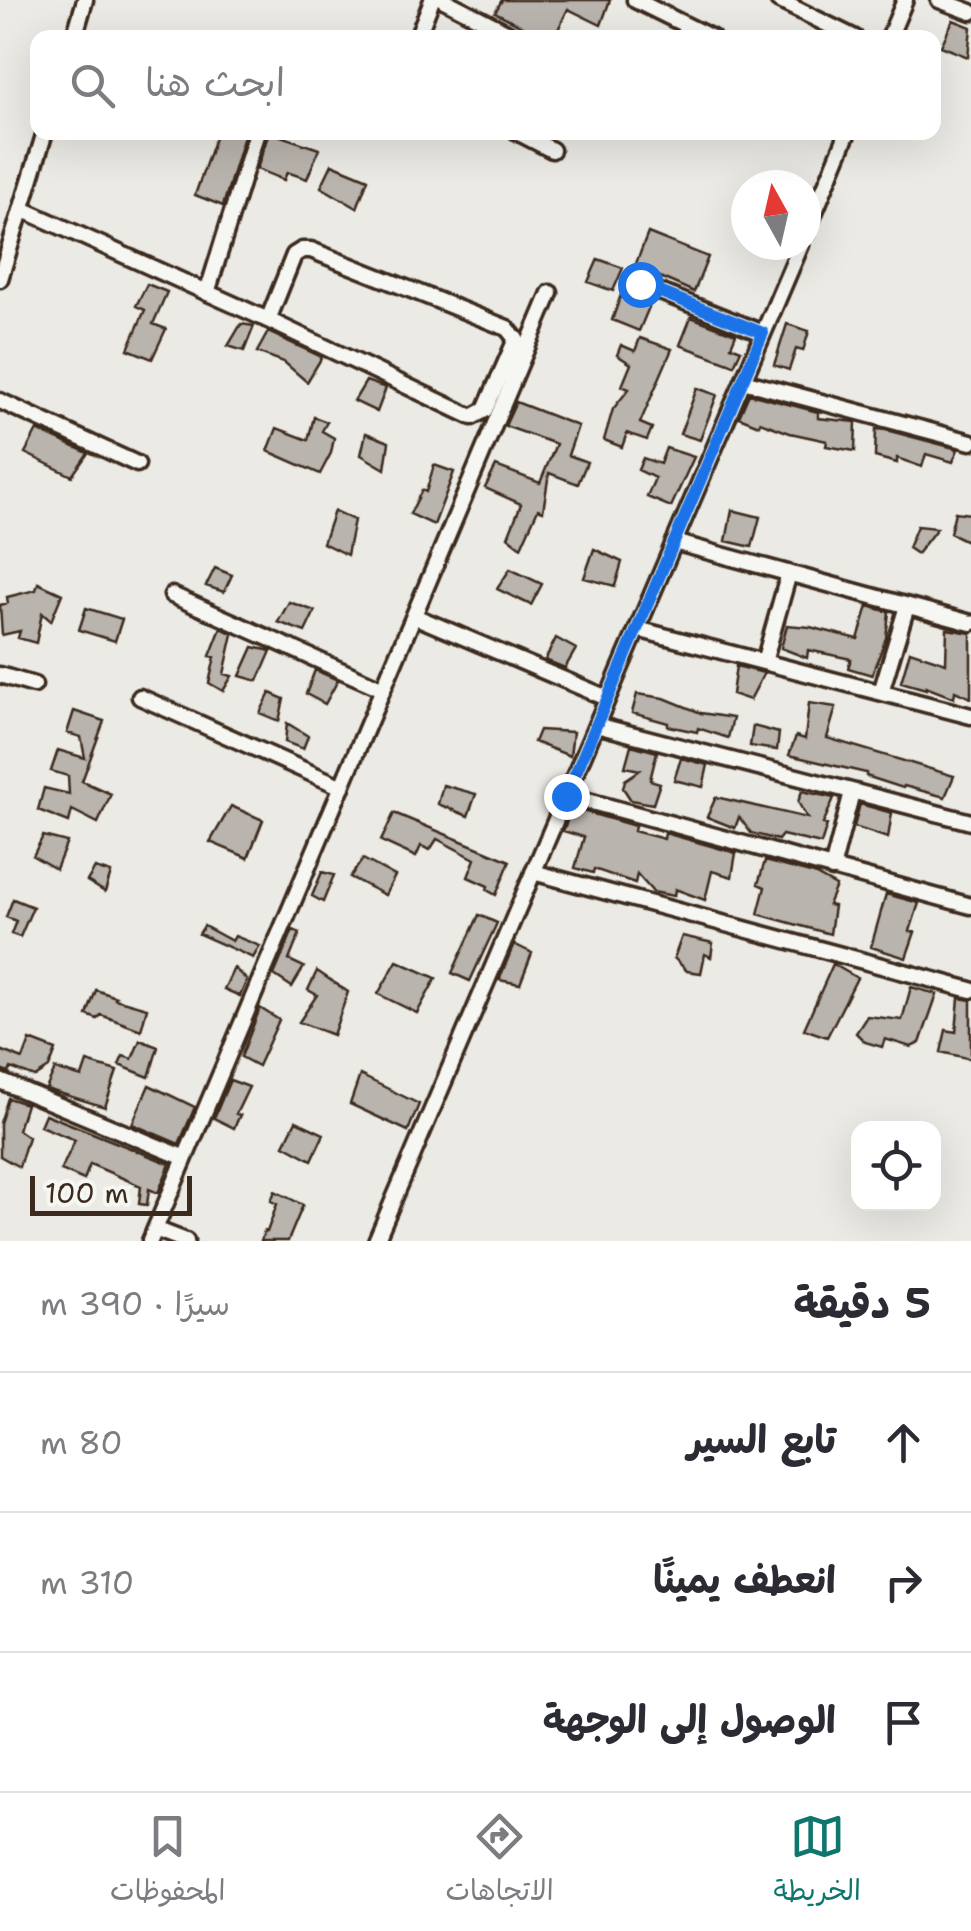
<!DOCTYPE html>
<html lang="ar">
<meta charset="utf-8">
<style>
body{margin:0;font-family:"Shantell Sans","Playpen Sans Arabic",sans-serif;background:#f2f2f3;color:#2b2b33;direction:rtl}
.controls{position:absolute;right:30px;bottom:30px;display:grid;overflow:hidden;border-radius:20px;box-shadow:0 10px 40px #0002}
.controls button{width:90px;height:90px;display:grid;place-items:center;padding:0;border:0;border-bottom:2px solid #e1e1e2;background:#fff;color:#2b2b33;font:50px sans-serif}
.compass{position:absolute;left:731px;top:170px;width:90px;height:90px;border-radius:50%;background:#fff;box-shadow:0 10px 40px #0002;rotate:352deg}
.scale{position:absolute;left:30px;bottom:25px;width:162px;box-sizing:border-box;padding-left:10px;border:5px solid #3b2a1e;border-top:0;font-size:28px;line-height:35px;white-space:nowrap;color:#3b2a1e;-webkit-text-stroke:8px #f6f6f2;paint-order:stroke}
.stop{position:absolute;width:30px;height:30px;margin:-22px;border:8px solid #1a73e8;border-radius:50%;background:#fff}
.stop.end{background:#1a73e8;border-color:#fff;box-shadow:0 2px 10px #0008}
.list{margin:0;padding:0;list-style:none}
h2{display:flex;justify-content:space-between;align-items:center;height:130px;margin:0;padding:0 40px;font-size:42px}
h2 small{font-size:32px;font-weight:400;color:#7c7c81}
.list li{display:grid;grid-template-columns:65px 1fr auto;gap:30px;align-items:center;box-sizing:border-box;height:140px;padding:0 40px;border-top:2px solid #e1e1e2}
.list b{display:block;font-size:38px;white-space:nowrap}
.list em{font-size:32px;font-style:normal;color:#7c7c81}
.icon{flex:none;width:55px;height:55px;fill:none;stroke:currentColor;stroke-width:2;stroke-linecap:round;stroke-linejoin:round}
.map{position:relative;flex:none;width:971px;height:1241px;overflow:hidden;direction:ltr}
.search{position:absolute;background:#fff;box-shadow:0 10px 40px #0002;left:30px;right:30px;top:30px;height:110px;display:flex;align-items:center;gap:25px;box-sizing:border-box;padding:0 35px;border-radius:20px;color:#7c7c81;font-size:38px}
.sheet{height:550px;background:#fff}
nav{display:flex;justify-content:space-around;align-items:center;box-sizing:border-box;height:140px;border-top:2px solid #e1e1e2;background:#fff;font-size:28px;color:#7c7c81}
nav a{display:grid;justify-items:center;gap:5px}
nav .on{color:#0f766e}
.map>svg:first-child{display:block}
</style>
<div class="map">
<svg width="971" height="1241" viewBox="0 0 971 1241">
<rect width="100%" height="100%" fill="#ebeae5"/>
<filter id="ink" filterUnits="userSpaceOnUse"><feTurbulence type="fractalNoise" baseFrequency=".01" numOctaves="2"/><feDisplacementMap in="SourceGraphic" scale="20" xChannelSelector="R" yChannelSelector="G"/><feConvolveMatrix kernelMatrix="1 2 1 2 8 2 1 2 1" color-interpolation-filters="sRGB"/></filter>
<g filter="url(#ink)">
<!-- building -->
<path fill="#bab4ae" stroke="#3b2a1e" stroke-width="2.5" d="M502 0H610L601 25 568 9 554 38H545L495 12Z
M953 20 971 27 968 57 941 46Z
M217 132H245L223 206 195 195Z
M269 132 319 149 307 179 287 172 284 180 257 169Z
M332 164 368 179 357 208 321 187Z
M648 233 708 257 694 292 635 266Z
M598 259 623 268 613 291 588 282Z
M147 284 167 292 153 324 166 329 152 359 128 349 145 310 136 306Z
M623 289 652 300 639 331 612 320Z
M691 317 736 334 731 346 741 350 734 365 680 345Z
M241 324 254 326 244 351 228 346Z
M787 324 809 331 803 351 796 349 789 370 774 365Z
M268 332 322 357 307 382 284 362 257 352Z
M640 338 672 349 640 423 652 428 647 440 627 433 622 447 604 440 613 409 629 389 622 386 631 364 617 355 621 345 635 351Z
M366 381 386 388 377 412 354 401Z
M697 388 717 395 700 440 680 434Z
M749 394 818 412V418L856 422 855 451 826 446 827 441 790 433 760 422 759 425 739 417Z
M516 402 578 426 568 455 587 462 578 484 549 473 543 511 538 509 521 547 508 537 521 504 485 488 496 466 540 483 556 444 505 426Z
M314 417 327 422 322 431 334 438 331 453 320 474 268 451 277 428 308 440Z
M876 429 886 430 958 449 953 462 926 454 922 467 897 458V463L875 457Z
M37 430 88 453 72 476 25 453Z
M366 433 389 442 385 469 361 455Z
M666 448 694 457 671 507 647 497 655 478 638 470 643 458 660 464Z
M434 465 454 472 434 525 410 514 422 490 426 492Z
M732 510 760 517 752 547 726 541Z
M334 511 354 520 347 555 323 543Z
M955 512 971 514 969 542 950 533Z
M917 526 937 528 917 554 908 548Z
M594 549 622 562 615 586 584 578Z
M215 568 232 575 224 592 206 586Z
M510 569 542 584 531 605 497 589Z
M38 583 62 594 51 621 42 613 36 643 18 638 20 631 2 635 0 605 8 603 7 597 36 590Z
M289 602 315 611 305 632 278 622Z
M868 606 889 612 886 638 872 675 848 668 851 659 808 650 807 658 781 648 787 625 810 627 858 639Z
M86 608 122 619 115 641 79 630Z
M221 628 233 634 224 674 232 676 223 691 209 683 215 657 210 656Z
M947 629 971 633V698L955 691 954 698 926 687V689L901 682 910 651 946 663Z
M556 638 576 649 565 668 545 660Z
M253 647 271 651 258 681 240 676Z
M736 666 764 673 750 700 732 694Z
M315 670 338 680 325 704 306 694Z
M270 693 284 699 279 721 260 713Z
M637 694 664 698 701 713 733 718 728 738 698 728 697 732 668 726V723L632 713Z
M809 703 836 707 827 738 954 776 945 797 904 786 903 788 866 776V773L789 755 796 736 805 739Z
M74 711 104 721 82 781 111 794 98 823 72 810 69 822 38 810 44 788 69 794 68 776 51 771 58 750 85 758 81 737 67 733Z
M287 723 308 736 303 749 285 742Z
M753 726 779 733 777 750 750 746Z
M539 730 573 732 570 756 534 742Z
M631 745 657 752 650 780 660 783 653 804 631 800 623 788 625 780 640 770 625 767Z
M681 758 708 765 703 787 674 780Z
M443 785 476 794 468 816 438 804Z
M802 791 834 798 823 824 827 825 821 844 782 835 778 840 751 833 739 817 735 828 707 817 716 797 807 818 798 802Z
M860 804 892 813 888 838 854 827Z
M231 806 263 820 248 858 210 842Z
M572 808 635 826 634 831 664 839 665 833 736 853 732 877 712 871 705 900 675 889 674 896 653 892 637 874 635 883 594 869 593 873 575 868 584 837 563 831Z
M394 813 510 861 496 895 487 890 488 886 468 877 475 859 437 839 430 850 421 846 416 857 381 841Z
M43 836 67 842 56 869 33 856Z
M363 859 395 876 385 895 350 877Z
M765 861 814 874 836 886 828 905 834 906 830 934 758 914 765 887 758 884Z
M95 868 111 873 105 892 87 881Z
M322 872 334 875 323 902 312 896Z
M886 894 919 903 910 931 915 932 906 958 871 947Z
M13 899 33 907 20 937 11 934 16 921 6 917Z
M479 915 497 923 470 981 452 973Z
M204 926 232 941 235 936 260 946 253 958 199 934Z
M293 930 300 933 289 960 304 967 292 987 274 975Z
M682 936 713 943 711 957 705 954 701 973 687 971 674 958Z
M514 944 532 953 520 984 499 980Z
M397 961 436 978 417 1013 378 994Z
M833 964 857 978 827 1037 804 1029Z
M234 968 247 980 240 996 224 989Z
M317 971 348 992 333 1035 299 1022 317 995 308 990Z
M911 987 937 994 920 1043 911 1047 885 1039 882 1047 865 1042 856 1033 867 1016 902 1020Z
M96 990 116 997 115 999 147 1008 141 1030 101 1015 97 1019 87 1015Z
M959 998 971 1000V1059L941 1052 946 1030 956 1032Z
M260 1008 279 1020 258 1066 241 1057Z
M30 1040 56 1050 49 1068 35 1077 11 1068 9 1073 0 1070V1050L23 1059Z
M140 1040 158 1047 149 1077 119 1065 123 1056 132 1059Z
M87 1062 117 1071 105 1107 46 1089 55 1069 82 1077Z
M360 1075 419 1104 408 1131 350 1104Z
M230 1080 249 1087 236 1114 240 1115 234 1128 214 1118Z
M149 1085 195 1107 179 1144 132 1124Z
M8 1098 26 1104 18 1130 28 1137 19 1167 0 1156V1123Z
M45 1114 170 1164 158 1193 149 1189 147 1205 139 1204 141 1186 90 1164 84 1180 61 1170 75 1140 40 1126Z
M296 1121 324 1134 312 1160 284 1145Z
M275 1191 303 1205 288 1241H261L264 1231 267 1232 277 1204 271 1201Z"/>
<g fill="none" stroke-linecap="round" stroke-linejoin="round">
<!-- minor casing -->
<g stroke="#3b2a1e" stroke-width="21">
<path id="minor" d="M444 0 518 38
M635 0 712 38
M778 0 855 38
M939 0 971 12
M74 38 85 0
M417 38 432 0
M889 38 905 0
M517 132 552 150
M22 209 268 320 472 417 485 410 516 339 507 328 311 250H302L294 255 268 320
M806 233 848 132
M0 279 45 132
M640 284 763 333
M207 293 257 132
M743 381 971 442
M0 401 137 464
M674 542 971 623
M172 595 383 689
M414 616 607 698
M637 629 971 716
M764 662 789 573
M0 675 34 685
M881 692 907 606
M140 697 342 787
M596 725 971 822
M566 795 971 906
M832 869 852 792
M533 872 971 990
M0 1081 185 1158
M155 1229 186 1241
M150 1241 550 293
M376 1241 801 245"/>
</g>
<!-- minor -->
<use href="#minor" stroke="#f6f6f2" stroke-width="14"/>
</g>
</g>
<g fill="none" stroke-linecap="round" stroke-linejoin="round" filter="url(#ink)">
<!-- route -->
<path stroke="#1a73e8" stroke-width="12" d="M566 796 763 333 640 284"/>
</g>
</svg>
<div class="controls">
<button><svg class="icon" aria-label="locate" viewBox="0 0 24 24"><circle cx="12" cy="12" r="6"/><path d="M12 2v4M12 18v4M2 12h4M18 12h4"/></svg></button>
</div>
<svg class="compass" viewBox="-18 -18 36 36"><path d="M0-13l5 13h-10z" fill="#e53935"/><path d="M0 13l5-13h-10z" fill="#7c7c81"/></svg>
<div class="scale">100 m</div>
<div class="stop" style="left:640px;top:284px"></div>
<div class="stop end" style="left:566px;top:796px"></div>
<div class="search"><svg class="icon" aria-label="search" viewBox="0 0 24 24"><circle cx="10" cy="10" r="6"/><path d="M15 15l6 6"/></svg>ابحث هنا</div>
</div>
<section class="sheet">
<h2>5 دقيقة<small>سيرًا · 390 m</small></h2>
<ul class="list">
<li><svg class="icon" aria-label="ahead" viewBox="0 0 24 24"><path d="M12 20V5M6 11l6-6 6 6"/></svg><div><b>تابع السير</b></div><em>80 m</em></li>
<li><svg class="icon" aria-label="right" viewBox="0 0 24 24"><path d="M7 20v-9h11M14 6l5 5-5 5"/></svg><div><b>انعطف يمينًا</b></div><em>310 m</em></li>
<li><svg class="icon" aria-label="arrive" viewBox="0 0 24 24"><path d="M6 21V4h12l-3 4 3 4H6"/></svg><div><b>الوصول إلى الوجهة</b></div></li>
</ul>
</section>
<nav>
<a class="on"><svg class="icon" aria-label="map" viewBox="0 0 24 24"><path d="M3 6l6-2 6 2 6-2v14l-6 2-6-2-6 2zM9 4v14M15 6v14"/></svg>الخريطة</a>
<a><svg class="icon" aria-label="directions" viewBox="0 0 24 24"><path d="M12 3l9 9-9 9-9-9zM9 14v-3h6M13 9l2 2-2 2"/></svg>الاتجاهات</a>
<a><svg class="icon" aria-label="saved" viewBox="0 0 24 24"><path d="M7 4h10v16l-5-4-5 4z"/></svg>المحفوظات</a>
</nav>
